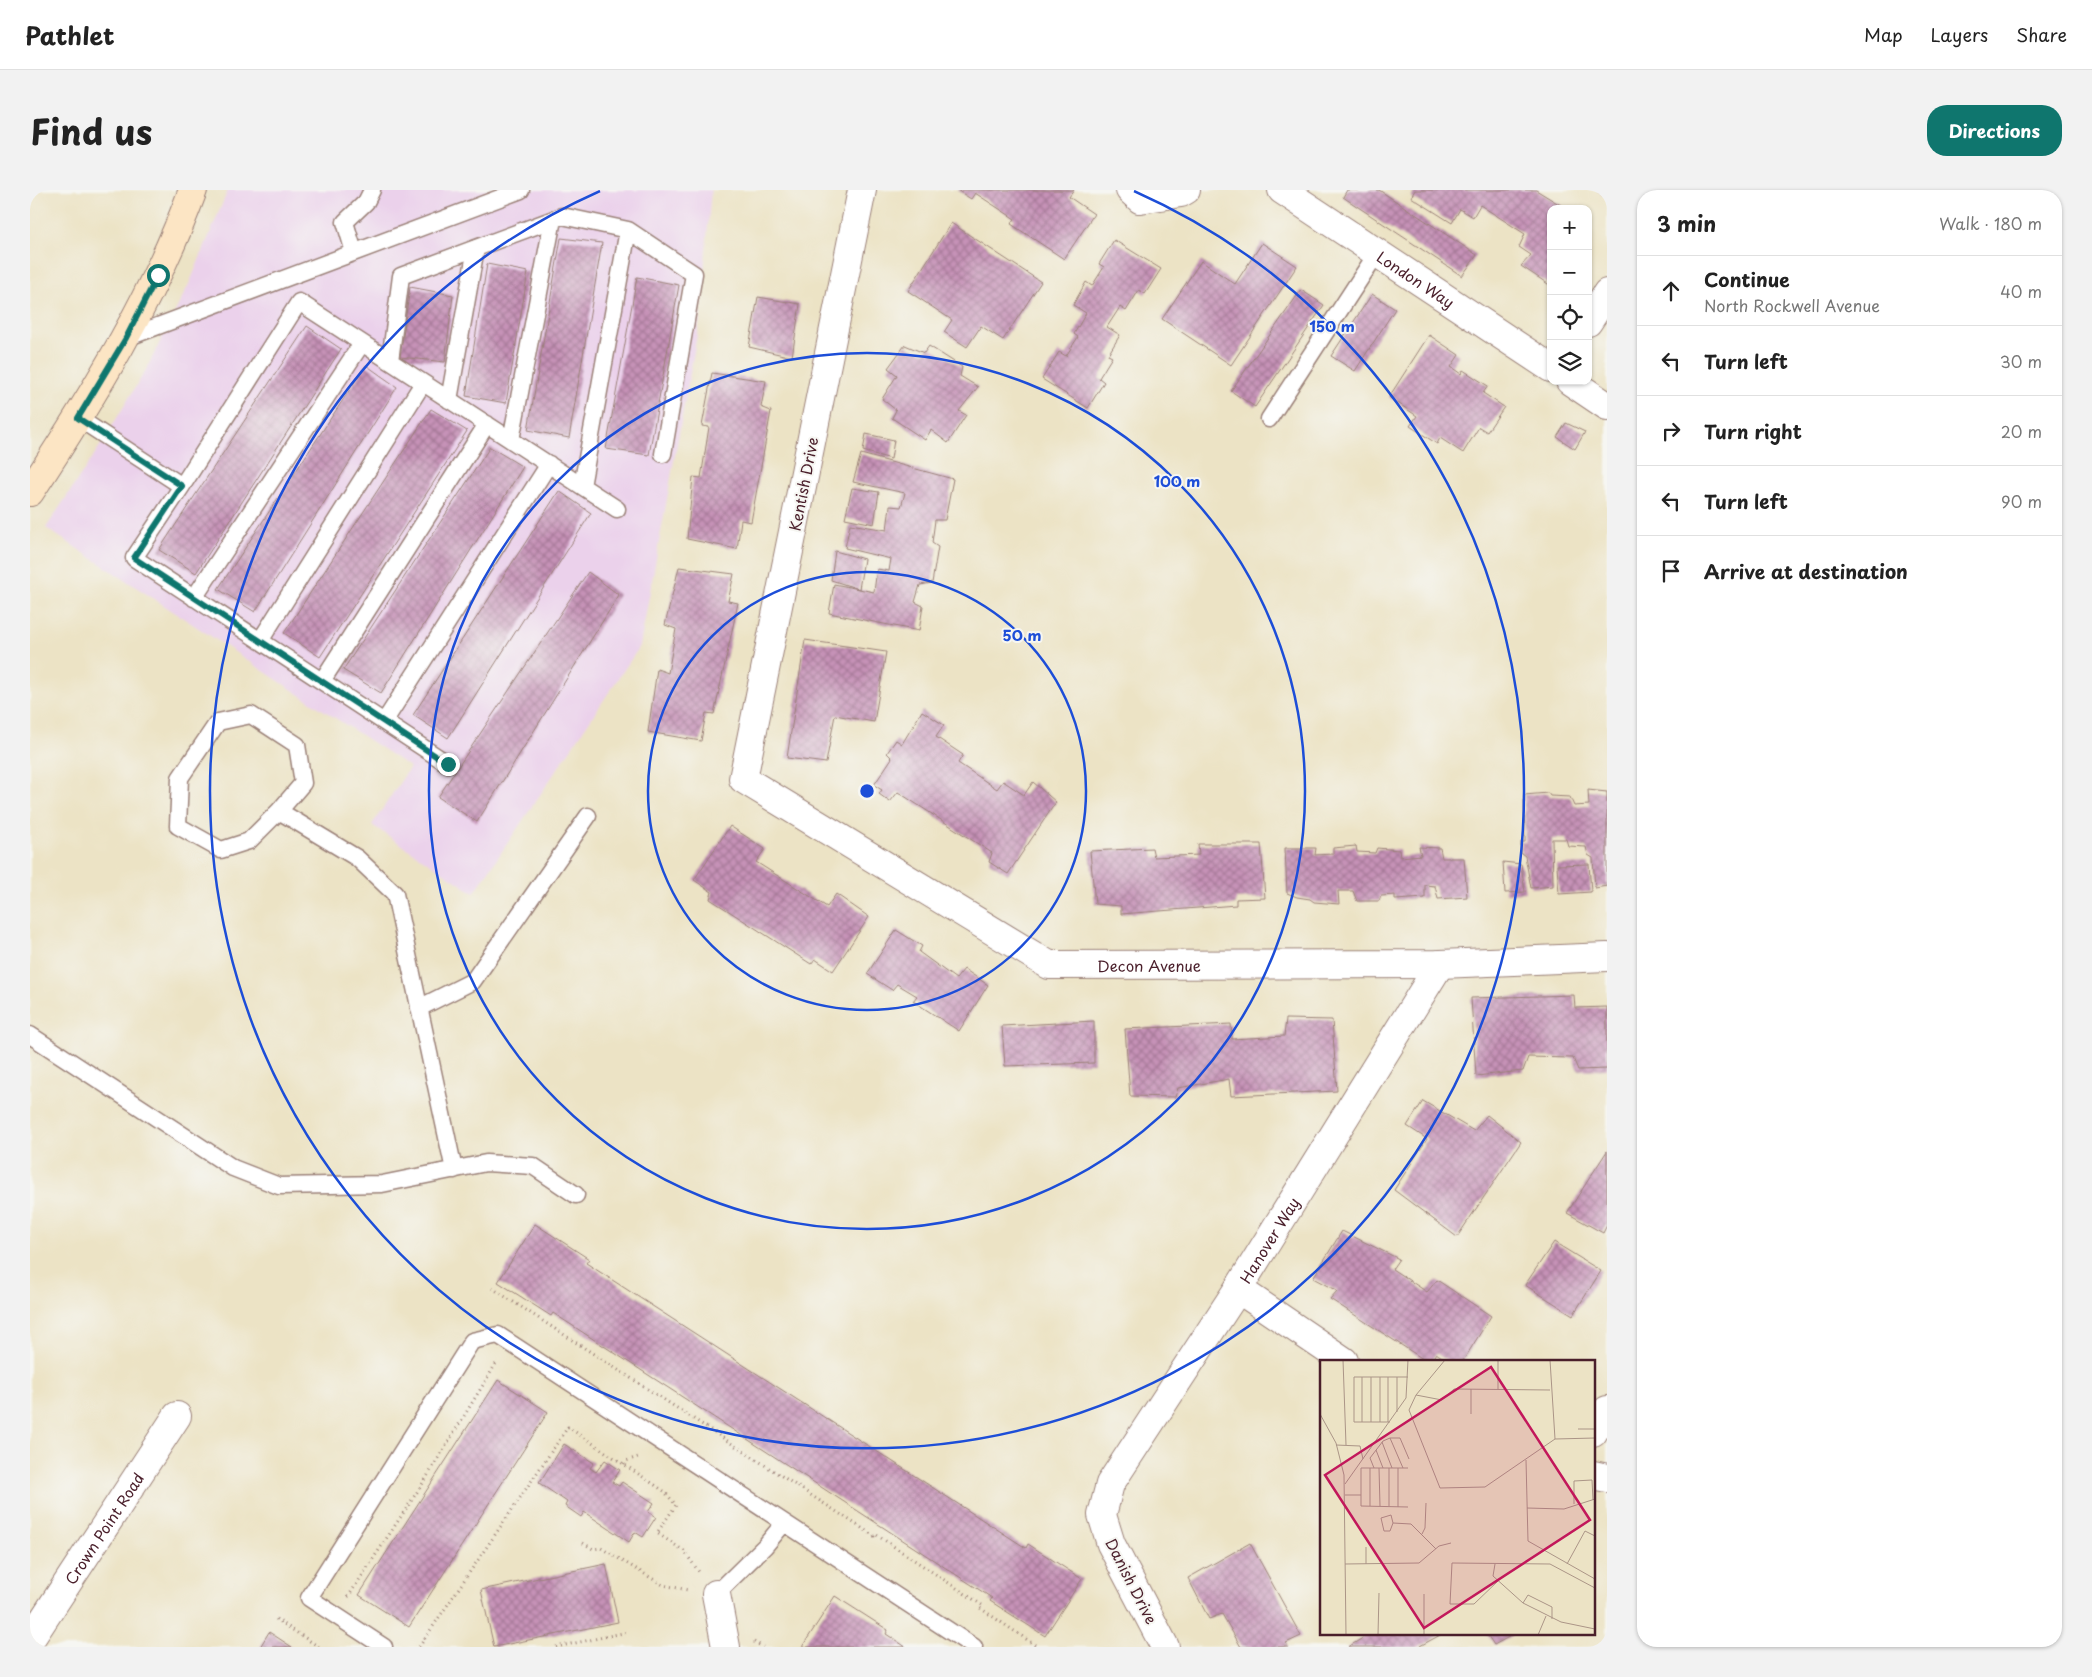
<!DOCTYPE html>
<meta charset="utf-8">
<style>
body{margin:0;font-family:"Playpen Sans",sans-serif;background:#f2f2f2;color:#222}
.controls{position:absolute;right:15px;top:15px;display:grid;overflow:hidden;border-radius:10px;box-shadow:0 1px 4px #0004}
.controls button{width:45px;height:45px;display:grid;place-items:center;padding:0;border:0;border-bottom:1px solid #e0e0e0;background:#fff;color:#222;font:25px sans-serif}
.stop{position:absolute;width:15px;height:15px;margin:-11px;border:4px solid #0f766e;border-radius:50%;background:#fff}
.stop.end{background:#0f766e;border-color:#fff;box-shadow:0 1px 5px #0008}
.list{margin:0;padding:0;list-style:none}
h2{display:flex;justify-content:space-between;align-items:center;height:65px;margin:0;padding:0 20px;font-size:21px}
h2 small{font-size:16px;font-weight:400;color:#767676}
.list li{display:grid;grid-template-columns:32px 1fr auto;gap:15px;align-items:center;box-sizing:border-box;height:70px;padding:0 20px;border-top:1px solid #e0e0e0}
.list b{display:block;font-size:19px;white-space:nowrap}
.list p{margin:0;font-size:16px;white-space:nowrap;color:#767676}
.list em{font-size:16px;font-style:normal;color:#767676}
.icon{flex:none;width:28px;height:28px;fill:none;stroke:currentColor;stroke-width:2;stroke-linecap:round;stroke-linejoin:round}
.map{position:relative;flex:none;width:1577px;height:1457px;overflow:hidden;border-radius:20px}
header{display:flex;align-items:center;gap:30px;box-sizing:border-box;height:70px;padding:0 25px;background:#fff;border-bottom:1px solid #e0e0e0}
header strong{font-size:24px}
nav{display:flex;gap:28px;margin-inline-start:auto;font-size:18px}
.intro{display:flex;align-items:center;justify-content:space-between;box-sizing:border-box;height:120px;padding:0 30px}
h1{margin:0;font-size:35px}
.button{padding:12px 22px;border-radius:20px;background:#0f766e;color:#fff;font-size:18px;font-weight:700}
main{display:flex;gap:30px;padding:0 30px}
aside{flex:1;background:#fff;border-radius:20px;box-shadow:0 1px 4px #0004}
.map>svg:first-child{display:block}
</style>
<header>
<strong>Pathlet</strong>
<nav><a>Map</a><a>Layers</a><a>Share</a></nav>
</header>
<div class="intro"><h1>Find us</h1><a class="button">Directions</a></div>
<main>
<div class="map">
<svg width="1577" height="1457" viewBox="0 0 1577 1457">
<defs>
<pattern id="building-cross-hatch" width="8" height="8" patternUnits="userSpaceOnUse" patternTransform="scale(1.25)"><rect width="8" height="8" fill="#c692b7"/><path d="M0 0l8 8M0 8l8-8" fill="none" stroke="#a37795"/></pattern>
</defs>
<rect width="100%" height="100%" fill="#f6f6f2"/>
<filter id="ink" filterUnits="userSpaceOnUse"><feTurbulence type="fractalNoise" baseFrequency=".02" numOctaves="2"/><feDisplacementMap in="SourceGraphic" scale="10" xChannelSelector="R" yChannelSelector="G"/><feConvolveMatrix kernelMatrix="1 2 1 2 8 2 1 2 1" color-interpolation-filters="sRGB"/></filter>
<filter id="wash" filterUnits="userSpaceOnUse"><feTurbulence type="fractalNoise" baseFrequency=".0096" numOctaves="4" result="noise"/><feDisplacementMap in="SourceGraphic" scale="20" xChannelSelector="R" yChannelSelector="G"/><feGaussianBlur stdDeviation="1.12" result="paint"/><feColorMatrix in="noise" values="0 0 0 0 0 0 0 0 0 0 0 0 0 0 0 0 0 1.4 0 .05"/><feComposite in="paint" operator="in"/></filter>
<g filter="url(#wash)">
<rect width="100%" height="100%" fill="#ece3c5"/>
<!-- built -->
<path fill="#ebd1eb" d="M198 0H681L670 129 610 456 444 703 342 635 380 577 16 338 70 256 117 178 160 92Z"/>
<g id="blocks">
<!-- building -->
<path fill="url(#building-cross-hatch)" d="M927 0H1044L1039 7 1064 24 1034 69 981 34 985 29 945 3 941 9Z
M1317 0H1349L1447 65 1432 86 1313 7Z
M1385 0H1506L1537 19H1521V96L1491 76 1501 65 1489 57 1495 44 1450 15 1443 27 1430 19 1422 33 1381 7Z
M1567 0H1577V7Z
M921 33 1011 92 973 150 951 136 937 157 914 142 922 130 878 101Z
M531 48 572 53 539 248 498 240Z
M1084 50 1131 79 1115 104 1109 100 1096 121 1090 117 1077 137 1090 145 1078 165 1082 167 1069 188 1074 192 1058 218 1012 189 1029 162 1036 166 1048 147 1044 144 1056 123 1043 115 1056 92 1062 96 1074 77 1069 74Z
M1232 53 1267 76 1201 175 1132 129 1171 71 1205 94Z
M457 74 498 82 476 213 436 206Z
M607 87 649 95 619 265 576 259Z
M380 97 423 105 415 172 370 167Z
M1271 100 1294 115 1225 217 1201 201Z
M1342 104 1365 119 1325 181 1301 166Z
M728 107 770 114 762 167 719 157Z
M277 136 311 159 166 383 129 360Z
M1399 145 1429 165 1421 177 1431 184 1433 180 1458 196 1453 203 1474 217 1457 242 1449 237 1433 263 1410 248 1407 254 1380 236 1387 226 1359 207Z
M875 155 894 163 899 156 932 177 930 186 948 197 929 221 936 225 918 253 901 240 895 250 862 228 866 220 852 209 867 185 858 178Z
M336 175 367 197 225 422 188 399Z
M682 183 736 191 731 217 741 221 721 332 711 330 707 359 657 349 663 287 671 288 679 237 672 236Z
M401 219 437 241 290 467 254 443Z
M1536 233 1555 242 1545 259 1527 247Z
M836 244 864 250 861 269 833 261Z
M460 257 493 277 351 503 313 480Z
M831 264 923 289 915 330H905L902 353 908 357 902 393 890 395 885 412 893 416 889 441 799 423 804 394 829 399 801 390 805 361 834 369 829 399 844 402 847 379 859 381 861 369 815 358 820 334 857 340 860 316 871 317 875 303 823 292Z
M822 298 849 302 844 334 815 328Z
M529 301 561 323 418 548 383 525Z
M649 377 704 384 698 411 708 413 684 524 676 523 671 551 618 542 627 479 638 483 646 439 635 435Z
M558 382 589 405 447 632 408 607Z
M775 450 856 462 844 532 805 525 796 573 757 568Z
M892 521 914 535 906 547 933 565 928 573 967 599 973 591 994 605 1003 592 1026 612 978 684 959 672 962 663 868 602 860 612 849 604 852 600 844 595 862 568 857 563 866 550 872 554Z
M1558 600 1577 602V696L1565 698 1563 668 1558 665 1556 657 1538 656 1536 649H1522L1523 696 1501 698 1495 666 1491 663V652H1495L1494 605 1518 603 1520 606 1540 607 1544 616 1559 615Z
M700 636 735 659 726 672 797 717 806 704 839 727 803 781 785 769 781 774 680 709 682 702 664 690Z
M1168 654H1231L1235 708 1206 709V715L1091 724V716L1065 714 1060 661 1122 658 1124 667 1169 665Z
M1326 656 1327 662 1345 663 1347 658 1369 660 1370 667 1391 665 1389 657 1410 658 1412 668H1434L1437 707 1408 709 1405 696 1395 695V708L1365 710V705L1351 706 1349 711H1327L1323 701H1308L1309 714 1284 712 1280 709 1267 707 1257 703 1255 658H1286L1285 665 1303 664V658Z
M1473 672 1491 674 1495 702 1475 703Z
M1559 674 1561 702 1529 704 1527 675Z
M866 740 892 756 889 762 926 789 934 779 958 795 929 841 883 811 887 806 867 794 862 800 837 784Z
M1544 805 1545 818 1577 817V879L1548 880 1543 868 1498 867 1493 881 1446 886 1441 808Z
M1256 829 1302 830 1307 901 1201 906 1199 889 1148 898 1145 907 1100 906 1095 839 1201 834 1202 849 1254 846Z
M1064 831V873L975 876 972 836Z
M1393 911 1444 941 1457 925 1491 952 1427 1047 1364 1000 1397 949 1377 936Z
M1577 961V1035L1573 1043 1537 1023Z
M505 1034 559 1069 556 1073 996 1358 998 1354 1052 1389 1015 1446 960 1411 962 1408 523 1123 521 1126 468 1092Z
M1312 1041 1369 1069 1362 1079 1397 1102 1407 1090 1461 1126 1433 1171H1418L1406 1163 1401 1171H1396L1300 1109 1307 1101 1283 1088Z
M1524 1052 1571 1081 1543 1125 1495 1095Z
M468 1190 518 1222 379 1437 329 1405Z
M534 1254 564 1273 560 1278 566 1282 575 1270 590 1280 582 1292 589 1296 592 1292 624 1313 618 1322 626 1327 613 1347 605 1342 599 1352 554 1322 551 1327 535 1316 537 1312 509 1293Z
M1220 1353 1271 1446 1256 1453 1258 1457H1211L1192 1424 1179 1429 1158 1388Z
M576 1374 588 1432 464 1457 451 1400Z
M805 1406 858 1440 856 1444 876 1457H772Z
M239 1442 262 1457H230Z
M1336 1443H1414L1388 1457H1318L1336 1446Z
M1456 1443H1486L1464 1455Z"/>
</g>
</g>
<g filter="url(#ink)">
<use href="#blocks" fill-opacity="0" stroke="#9b8178" stroke-width="1"/>
<g fill="none" stroke-linecap="round" stroke-linejoin="round">
<!-- lane casing -->
<g stroke="#9b8178" stroke-width="19">
<path id="lane" d="M324 62 315 32 336 12 342 0
M96 148 491 0
M360 171 371 86 532 26 598 40 664 84 633 264
M419 210 446 58
M48 228 152 296 269 112 587 319
M1239 229 1347 63
M481 250 523 29
M152 296 104 368 418 574
M552 296 598 40
M164 408 332 153
M230 451 393 193
M292 491 457 234
M354 532 519 274
M249 621 273 593 267 555 221 525 188 532 150 588 148 636 191 660 219 651 249 621 327 668 365 704 424 980
M389 818 443 791 558 626
M0 845 203 978 249 996 352 994 456 973 503 976 546 1005
M686 1404 735 1356 754 1333
M354 1457 279 1408 442 1151 468 1145 944 1457"/>
</g>
<!-- street casing -->
<g stroke="#9b8178" stroke-width="30">
<g id="street">
<path id="s1" d="M832 0 713 589 1019 775 1410 774 1577 767"/>
<path d="M1100 0 1110 9 1151 3 1156 0"/>
<path id="s2" d="M1252 0 1521 178"/>
<path d="M1558 132 1577 103"/>
<path d="M1540 191 1577 216"/>
<path d="M1208 1099 1314 1171"/>
<path d="M1563 1243 1577 1220"/>
<path d="M1563 1285 1577 1288"/>
<path d="M686 1404 696 1457"/>
<path id="s3" d="M0 1450 147 1226"/>
<path id="s4" d="M1135 1457 1081 1354 1072 1325 1080 1294 1208 1099 1410 774"/>
</g>
</g>
<!-- secondary casing -->
<g stroke="#9b8178" stroke-width="30">
<path id="secondary" d="M0 302C63 206 123 109 163 0"/>
</g>
<!-- path -->
<path stroke="#9b8178" stroke-width="3" stroke-dasharray="1 4" stroke-linecap="butt" d="M462 1098 844 1346 845 1344 952 1415 950 1418 1008 1457
M594 1274 596 1271 611 1266
M553 1353 563 1359 571 1358 633 1395 658 1400
M318 1407 395 1290 467 1172
M246 1429 289 1457
M724 1452 733 1457
M389 1457 538 1237 634 1301 646 1315 627 1343 654 1361 669 1382
M526 1457 598 1442"/>
<!-- lane -->
<use href="#lane" stroke="#fff" stroke-width="16"/>
<!-- street -->
<use href="#street" stroke="#fff" stroke-width="28"/>
<!-- secondary -->
<use href="#secondary" stroke="#fce5c4" stroke-width="28"/>
</g>
</g>
<g fill="none" stroke-linecap="round" stroke-linejoin="round" filter="url(#ink)">
<!-- route -->
<path stroke="#0f766e" stroke-width="6" d="M128 85 96 148 48 228 152 296 104 368 418 574"/>
</g>
<!-- distance rings -->
<g fill="none" stroke="#1d4ed8" stroke-width="2.5">
<circle cx="837" cy="601" r="219"/>
<circle cx="837" cy="601" r="438"/>
<path d="M1104 1A657 657 0 1 1 570 1"/>
</g>
<g text-anchor="middle" dominant-baseline="central" stroke-width="4" stroke-linejoin="round" paint-order="stroke">
<!-- street labels -->
<g font-size="15" fill="#4a1f2b" stroke="#f6f6f2">
<text stroke="none"><textPath href="#s2" startOffset="161">London Way</textPath></text>
<text transform="translate(773 294) rotate(-79)">Kentish Drive</text>
<text stroke="none"><textPath href="#s1" startOffset="1059">Decon Avenue</textPath></text>
<text stroke="none"><textPath href="#s4" startOffset="470">Hanover Way</textPath></text>
<text stroke="none"><textPath href="#s3" startOffset="134">Crown Point Road</textPath></text>
<text transform="translate(1102 1391) rotate(63)">Danish Drive</text>
</g>
</g>
<!-- overview -->
<g transform="translate(1290 1170)">
<rect width="275" height="275" fill="#ece3c5"/>
<path fill="none" stroke="#ab9587" stroke-width="1" d="M23 0 26 85M125 0 96 35 89 50 120 128 165 127 235 79 275 78M178 0V30M230 0 235 79M42 17V62M51 17V62M68 17V62M96 35 122 40 134 29 230 30M77 52V17M0 54 16 83 24 115 26 275M151 54V29M60 62V17M70 62H34V17H88M258 69H275M70 78 83 108M62 82 72 108M16 85 40 86 43 99M56 90 63 108M206 100 208 181 275 219M54 108 50 98 63 81 70 78H80L89 99M59 108 60 146M69 108V146M78 108V147M25 124 86 38 88 0M25 135H41V108H88M41 135V146L88 147M254 144V121L272 120 273 140M50 146V108M207 148 244 149 275 139M73 163 71 155 61 158 64 171H70L73 163 91 164 116 189M102 174 105 168 106 143M46 187V204M25 204 99 203 119 186 131 183M175 204 173 216 203 243 241 262 275 269M247 204 265 171 275 176M178 221 154 244H130L132 203 230 204 275 228M203 243 208 235 232 247V259M58 275 59 233M104 275V234M218 275 226 256"/>
<path fill="#c2185b" fill-opacity="0.15" stroke="#c2185b" stroke-width="2.5" d="M171 7 270 160 104 268 5 115Z"/>
<rect width="275" height="275" fill="none" stroke="#4a1f2b" stroke-width="2.5"/>
</g>
<circle cx="837" cy="601" r="8" fill="#1d4ed8" stroke="#f6f6f2" stroke-width="2.5"/>
<g font-size="15" text-anchor="middle" font-weight="bold" fill="#1d4ed8" stroke="#f6f6f2" stroke-width="4" stroke-linejoin="round" paint-order="stroke">
<text x="1302" y="142">150 m</text>
<text x="1147" y="297">100 m</text>
<text x="992" y="451">50 m</text>
</g>
</svg>
<div class="controls">
<button>+</button>
<button>−</button>
<button><svg class="icon" aria-label="locate" viewBox="0 0 24 24"><circle cx="12" cy="12" r="6"/><path d="M12 2v4M12 18v4M2 12h4M18 12h4"/></svg></button>
<button><svg class="icon" aria-label="layers" viewBox="0 0 24 24"><path d="M12 4l9 5-9 5-9-5zM3 14l9 5 9-5"/></svg></button>
</div>
<div class="stop" style="left:128px;top:85px"></div>
<div class="stop end" style="left:418px;top:574px"></div>
</div>
<aside>
<h2>3 min<small>Walk · 180 m</small></h2>
<ul class="list">
<li><svg class="icon" aria-label="ahead" viewBox="0 0 24 24"><path d="M12 20V5M6 11l6-6 6 6"/></svg><div><b>Continue</b><p>North Rockwell Avenue</p></div><em>40 m</em></li>
<li><svg class="icon" aria-label="left" viewBox="0 0 24 24"><path d="M17 20v-9H6M10 6l-5 5 5 5"/></svg><div><b>Turn left</b></div><em>30 m</em></li>
<li><svg class="icon" aria-label="right" viewBox="0 0 24 24"><path d="M7 20v-9h11M14 6l5 5-5 5"/></svg><div><b>Turn right</b></div><em>20 m</em></li>
<li><svg class="icon" aria-label="left" viewBox="0 0 24 24"><path d="M17 20v-9H6M10 6l-5 5 5 5"/></svg><div><b>Turn left</b></div><em>90 m</em></li>
<li><svg class="icon" aria-label="arrive" viewBox="0 0 24 24"><path d="M6 21V4h12l-3 4 3 4H6"/></svg><div><b>Arrive at destination</b></div></li>
</ul>
</aside>
</main>
